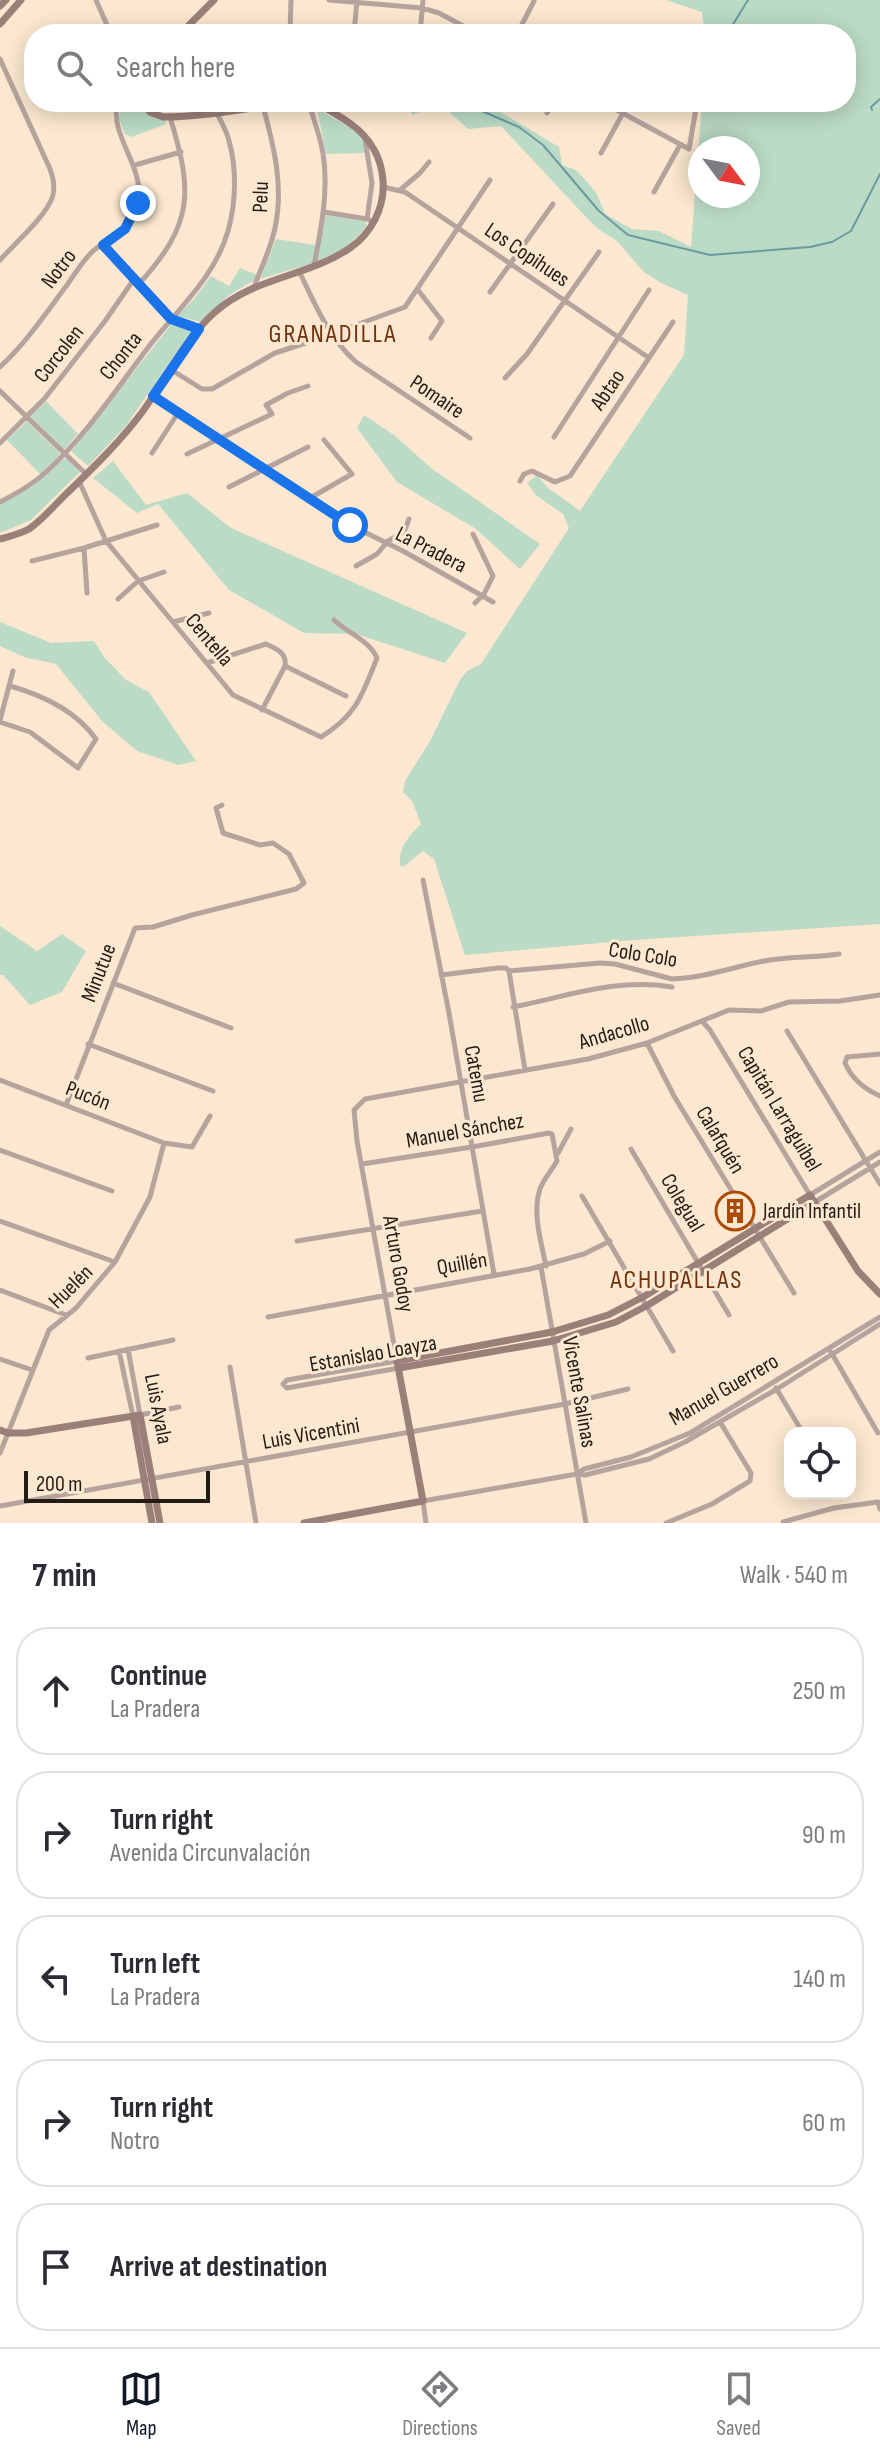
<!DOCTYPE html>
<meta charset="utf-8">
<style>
body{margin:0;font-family:"Sofia Sans Condensed",sans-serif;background:#f2f2f3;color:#2b2b33}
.controls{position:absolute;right:24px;bottom:24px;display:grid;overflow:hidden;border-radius:16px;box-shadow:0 4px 20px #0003}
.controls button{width:72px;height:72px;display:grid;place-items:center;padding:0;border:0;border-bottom:2px solid #e1e1e2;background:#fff;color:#2b2b33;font:40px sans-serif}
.compass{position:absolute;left:688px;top:136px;width:72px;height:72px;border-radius:50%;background:#fff;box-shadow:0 4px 20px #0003;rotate:122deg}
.scale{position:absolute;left:24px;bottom:20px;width:186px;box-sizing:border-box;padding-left:8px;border:4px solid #231c14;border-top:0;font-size:22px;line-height:28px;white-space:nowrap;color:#231c14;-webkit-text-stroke:6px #fce8d0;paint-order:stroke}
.stop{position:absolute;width:24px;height:24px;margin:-18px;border:6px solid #1a73e8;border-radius:50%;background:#fff}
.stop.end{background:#1a73e8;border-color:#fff;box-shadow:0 2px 8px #0008}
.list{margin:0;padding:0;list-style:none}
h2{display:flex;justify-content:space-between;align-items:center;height:104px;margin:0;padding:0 32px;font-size:34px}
h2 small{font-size:26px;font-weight:400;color:#7c7c81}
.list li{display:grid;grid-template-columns:52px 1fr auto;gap:24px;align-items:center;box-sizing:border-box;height:128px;margin:0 16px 16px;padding:0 16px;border:2px solid #e1e1e2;border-radius:32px}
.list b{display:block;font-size:30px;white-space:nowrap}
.list p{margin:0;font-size:26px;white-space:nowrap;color:#7c7c81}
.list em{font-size:26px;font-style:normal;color:#7c7c81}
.icon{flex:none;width:44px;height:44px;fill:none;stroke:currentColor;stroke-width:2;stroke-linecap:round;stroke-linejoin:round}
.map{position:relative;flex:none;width:880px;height:1523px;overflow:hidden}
.search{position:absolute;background:#fff;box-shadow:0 4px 20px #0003;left:24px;right:24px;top:24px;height:88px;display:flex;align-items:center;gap:20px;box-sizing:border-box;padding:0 28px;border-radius:32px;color:#7c7c81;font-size:30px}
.sheet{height:824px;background:#fff}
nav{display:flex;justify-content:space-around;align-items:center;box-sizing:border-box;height:112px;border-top:2px solid #e1e1e2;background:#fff;font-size:22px;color:#7c7c81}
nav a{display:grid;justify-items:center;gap:4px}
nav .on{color:#111827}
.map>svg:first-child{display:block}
</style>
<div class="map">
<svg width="880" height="1523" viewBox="0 0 880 1523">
<rect width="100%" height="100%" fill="#fce8d0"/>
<!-- green -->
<path fill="#bbdbc6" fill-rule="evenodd" d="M666 0H880V924L634 940 465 955 434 859 423 851 403 867 400 865C398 847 409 836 421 824L412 801 403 792 405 781 430 741 460 680 467 671 481 664 569 528 563 514 536 495 527 483 537 475 547 487 580 511 684 355 688 295 661 283 644 272 617 241 598 229 585 216 501 126 468 129 438 102 413 115 403 102H484L559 147 562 165 576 170 588 183 597 194 605 214 632 229 659 231 691 247 702 102H846V34H709L710 26 704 27 702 12ZM700 148H748V196H700Z
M121 102H140C147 113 152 117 165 119L166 124 131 137 125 134 119 119Z
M317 109 346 125 364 138 366 153 326 154Z
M325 215 365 221 367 226C353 244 337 253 316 262Z
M276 239 316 245 313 263 260 279Z
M240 268 257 275 255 280 229 295 201 322 177 316 194 299 211 276 229 286Z
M174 321 194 327 125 427 88 466 71 451Z
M46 401 78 434 64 450 30 416Z
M364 415 394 435 431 468 540 544 520 569 476 529 397 482 357 428Z
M27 421 60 453 59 457 40 474 7 440Z
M67 458 80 472 31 520 0 533V504L34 485 61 460Z
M113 461 146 505 187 493 231 528 467 633 445 663 356 634 304 633 229 590 158 504 137 513 93 478Z
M0 622 51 643 94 641 104 657 126 680 149 692 196 761 178 765 137 751 102 721 56 664 24 657 0 646Z
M0 926 37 951 62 934 86 951 62 992 30 1005 3 975H0Z"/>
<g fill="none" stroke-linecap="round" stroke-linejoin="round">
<!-- stream -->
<path stroke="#6c9b9f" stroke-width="2" d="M727 34 748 0
M467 102 482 111 519 127 543 145 599 211 628 235 710 255 810 247 832 242 851 231 880 174
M872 110 871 107 880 99"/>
<!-- street -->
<path stroke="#b6a39e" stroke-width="5" d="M96 0 111 34
M329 0 422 8 439 13 478 34
M290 34 291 0
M354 34 357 0
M420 34 423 0
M517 34 534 1
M593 34 595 30
M0 59 50 169C53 178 55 185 53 195 48 215 14 244 0 260
M602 102 689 149 697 103
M309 104C314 120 320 136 323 153 329 191 321 229 314 266
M547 113 554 102
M365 139 372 183 367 219 374 222
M601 153 629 102
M135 165 181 152
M383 187 405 192 649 358
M400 190 420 173 429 162
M654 192 680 145
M324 212 367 219
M103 245 171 319 198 329
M299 271C315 304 328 337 356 362L470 438
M139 284C194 223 193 192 170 117
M254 287C261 268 271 248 275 228 284 186 274 147 263 106
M418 290 442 321 431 338
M490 292 553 204
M0 367C26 343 46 313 67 285 75 274 83 260 93 251 104 241 119 238 128 225 135 215 139 203 139 191 138 160 109 131 118 102
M170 369 202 389H212L275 353 318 339 405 307 490 180
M505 378 527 354 599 252
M0 391 86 474
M153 396 350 525 403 551 493 602
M554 437 649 290
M0 443 45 398 105 321 134 279
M152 453 178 413
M187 454 272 414 266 405 288 393 308 386
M79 481 106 541 233 695 321 737C357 715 362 695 377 658 370 641 348 633 334 620
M520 481 524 474 532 471 555 482 570 476 673 322
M229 487 308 447
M310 498 352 474 324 440
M0 502C17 493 32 485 46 472 86 436 117 388 150 345 178 309 215 277 228 231 236 203 237 169 229 141 227 131 221 122 217 113
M473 534 493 576 484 594 475 603
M84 548 87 593
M32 561 84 548 157 525
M356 566 377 554 388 541 404 532 409 519
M118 599 138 581 164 572
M173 622 209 613
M207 663 266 644C277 649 287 653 285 666
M285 666 346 696
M262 710 285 666
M0 720 13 671
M0 722 30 732 78 768 96 739C76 711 42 695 10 686
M423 880 449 1013 494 1274
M509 971 525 1070
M441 975 498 968H506L509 971 600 963 615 964 672 979C704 978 733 967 764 961 788 956 814 958 839 954
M113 983 231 1028
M513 1007C569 996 615 978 672 987
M702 1021 710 1030 810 1195 880 1152
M787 1031 880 1184
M647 1043 674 1096 794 1293
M88 1044 213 1091
M880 1054 847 1057 845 1063C852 1079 864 1089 880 1096
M0 1080 164 1143 192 1147 210 1116
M66 1105 135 928 153 927 192 915 296 889 304 883 289 854 273 843 260 845 223 833 216 808 222 805
M631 1149 729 1315
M0 1150 112 1191
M558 1153 571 1129
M362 1164 472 1147 549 1133 552 1134 557 1161C552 1170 544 1178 540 1189 532 1213 541 1241 546 1266
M582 1196 673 1351
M815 1202 880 1162
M0 1221 115 1262
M297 1241 482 1211
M541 1267 586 1523
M0 1290 66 1315
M268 1317 530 1269 584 1254 610 1241
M128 1349 140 1415 179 1407
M119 1351 133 1416
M831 1352 878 1433
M88 1358 173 1340
M0 1359 32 1370
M230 1367 256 1523
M283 1384 287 1380 397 1361 357 1141 354 1110 365 1099 588 1059 647 1043 729 1010 761 1011 789 1002 840 1001 880 995
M283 1384 287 1388 399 1368
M776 1388 803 1433
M0 1453 49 1330 76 1308 115 1262 150 1197 164 1143
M578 1473 584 1469 631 1457 690 1433 880 1317
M0 1506 565 1404 628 1389
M783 1522 834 1508 878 1502 880 1509
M426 1523 423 1501 577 1474 585 1475 649 1459 685 1442 777 1389 880 1324
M666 1523 712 1504 750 1481 751 1473 720 1422"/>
<!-- secondary -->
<path stroke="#9b8079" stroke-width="7" d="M0 6 6 0
M0 24 21 0
M180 34 214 0
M0 539C10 536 20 534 29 529 42 520 53 507 64 496 92 469 120 442 143 411 166 379 184 340 214 313 253 277 308 277 350 248 372 233 385 207 383 180 381 156 370 138 351 124 339 116 323 104 308 103 294 101 279 104 265 106 232 111 196 117 163 117L150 112 143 102
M399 1368 553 1341 616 1322 648 1305 815 1202
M133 1416 152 1523
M0 1430 8 1433H26L140 1415 160 1523
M304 1523 423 1501 397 1361 552 1332 608 1315 643 1297 810 1195 858 1271 880 1294"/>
</g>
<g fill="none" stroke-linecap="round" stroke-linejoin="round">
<!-- route -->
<path stroke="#1a73e8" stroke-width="10" d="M138 203 125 229 103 245 171 319 199 329 153 396 350 525"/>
</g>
<!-- icons -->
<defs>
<g id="building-ring" transform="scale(2)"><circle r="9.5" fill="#fce8d0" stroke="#ac4b06" stroke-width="1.5"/><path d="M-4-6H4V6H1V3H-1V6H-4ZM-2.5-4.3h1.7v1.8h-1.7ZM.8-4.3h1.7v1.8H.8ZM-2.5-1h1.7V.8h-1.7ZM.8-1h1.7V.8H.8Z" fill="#ac4b06"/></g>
</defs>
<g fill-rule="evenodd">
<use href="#building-ring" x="735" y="1211"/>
</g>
<g text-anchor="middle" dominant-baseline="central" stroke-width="6" stroke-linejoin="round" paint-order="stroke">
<!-- street labels -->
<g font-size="22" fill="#231c14" stroke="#fce8d0">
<text transform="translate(261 197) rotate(-88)">Pelu</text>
<text transform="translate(527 255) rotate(34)">Los Copihues</text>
<text transform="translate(59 269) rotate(-53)">Notro</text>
<text transform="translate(59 354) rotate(-52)">Corcolen</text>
<text transform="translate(121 356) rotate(-52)">Chonta</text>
<text transform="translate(608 390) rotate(-56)">Abtao</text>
<text transform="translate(437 397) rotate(34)">Pomaire</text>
<text transform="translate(431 550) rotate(27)">La Pradera</text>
<text transform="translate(209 640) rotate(50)">Centella</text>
<text transform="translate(643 955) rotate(9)">Colo Colo</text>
<text transform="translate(99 973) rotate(-69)">Minutue</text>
<text transform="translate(614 1033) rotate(-16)">Andacollo</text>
<text transform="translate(476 1074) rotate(80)">Catemu</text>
<text transform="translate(88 1096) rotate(21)">Pucón</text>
<text transform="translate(779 1109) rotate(59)">Capitán Larraguibel</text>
<text transform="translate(465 1131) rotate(-10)">Manuel Sánchez</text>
<text transform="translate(720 1140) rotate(59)">Calafquén</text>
<text transform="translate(682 1203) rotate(59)">Colegual</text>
<text transform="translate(398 1264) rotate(80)">Arturo Godoy</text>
<text transform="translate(462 1264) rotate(-10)">Quillén</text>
<text transform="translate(71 1287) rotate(-45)">Huelén</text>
<text transform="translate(373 1354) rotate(-10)">Estanislao Loayza</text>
<text transform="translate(724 1390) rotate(-30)">Manuel Guerrero</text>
<text transform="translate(579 1392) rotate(80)">Vicente Salinas</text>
<text transform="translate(158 1409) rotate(79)">Luis Ayala</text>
<text transform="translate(311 1434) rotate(-10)">Luis Vicentini</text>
</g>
<!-- poi labels -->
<g font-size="22" fill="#231c14" stroke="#fce8d0" text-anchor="start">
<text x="763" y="1211">Jardín Infantil</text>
</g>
<!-- quarter labels -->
<g font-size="26" letter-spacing="2" fill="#70320c" stroke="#fce8d0">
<text x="333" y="334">GRANADILLA</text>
<text x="677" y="1280">ACHUPALLAS</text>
</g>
</g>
</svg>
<div class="controls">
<button><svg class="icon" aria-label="locate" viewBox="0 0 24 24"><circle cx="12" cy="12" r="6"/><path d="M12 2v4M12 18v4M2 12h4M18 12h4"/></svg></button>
</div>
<svg class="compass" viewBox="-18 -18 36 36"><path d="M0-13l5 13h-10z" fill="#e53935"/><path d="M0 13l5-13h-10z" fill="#7c7c81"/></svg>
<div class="scale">200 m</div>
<div class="stop" style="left:350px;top:525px"></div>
<div class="stop end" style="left:138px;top:203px"></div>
<div class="search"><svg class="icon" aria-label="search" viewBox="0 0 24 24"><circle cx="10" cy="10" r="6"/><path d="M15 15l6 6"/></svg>Search here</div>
</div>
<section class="sheet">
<h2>7 min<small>Walk · 540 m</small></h2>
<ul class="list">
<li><svg class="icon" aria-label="ahead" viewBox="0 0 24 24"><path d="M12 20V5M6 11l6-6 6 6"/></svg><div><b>Continue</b><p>La Pradera</p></div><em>250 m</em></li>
<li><svg class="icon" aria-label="right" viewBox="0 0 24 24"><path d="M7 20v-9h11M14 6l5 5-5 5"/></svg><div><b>Turn right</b><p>Avenida Circunvalación</p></div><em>90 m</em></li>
<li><svg class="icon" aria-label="left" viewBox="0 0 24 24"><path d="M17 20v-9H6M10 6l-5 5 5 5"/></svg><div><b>Turn left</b><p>La Pradera</p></div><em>140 m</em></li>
<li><svg class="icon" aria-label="right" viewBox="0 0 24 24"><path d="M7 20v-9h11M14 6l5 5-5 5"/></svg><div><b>Turn right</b><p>Notro</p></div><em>60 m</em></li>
<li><svg class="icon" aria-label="arrive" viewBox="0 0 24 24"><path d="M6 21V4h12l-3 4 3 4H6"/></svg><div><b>Arrive at destination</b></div></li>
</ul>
</section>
<nav>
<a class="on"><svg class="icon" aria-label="map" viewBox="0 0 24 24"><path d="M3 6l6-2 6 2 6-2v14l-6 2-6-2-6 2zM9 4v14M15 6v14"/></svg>Map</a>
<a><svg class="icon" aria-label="directions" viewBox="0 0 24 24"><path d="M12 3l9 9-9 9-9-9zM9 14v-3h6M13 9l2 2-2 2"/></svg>Directions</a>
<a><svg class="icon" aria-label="saved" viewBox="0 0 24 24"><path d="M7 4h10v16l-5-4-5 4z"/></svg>Saved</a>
</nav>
